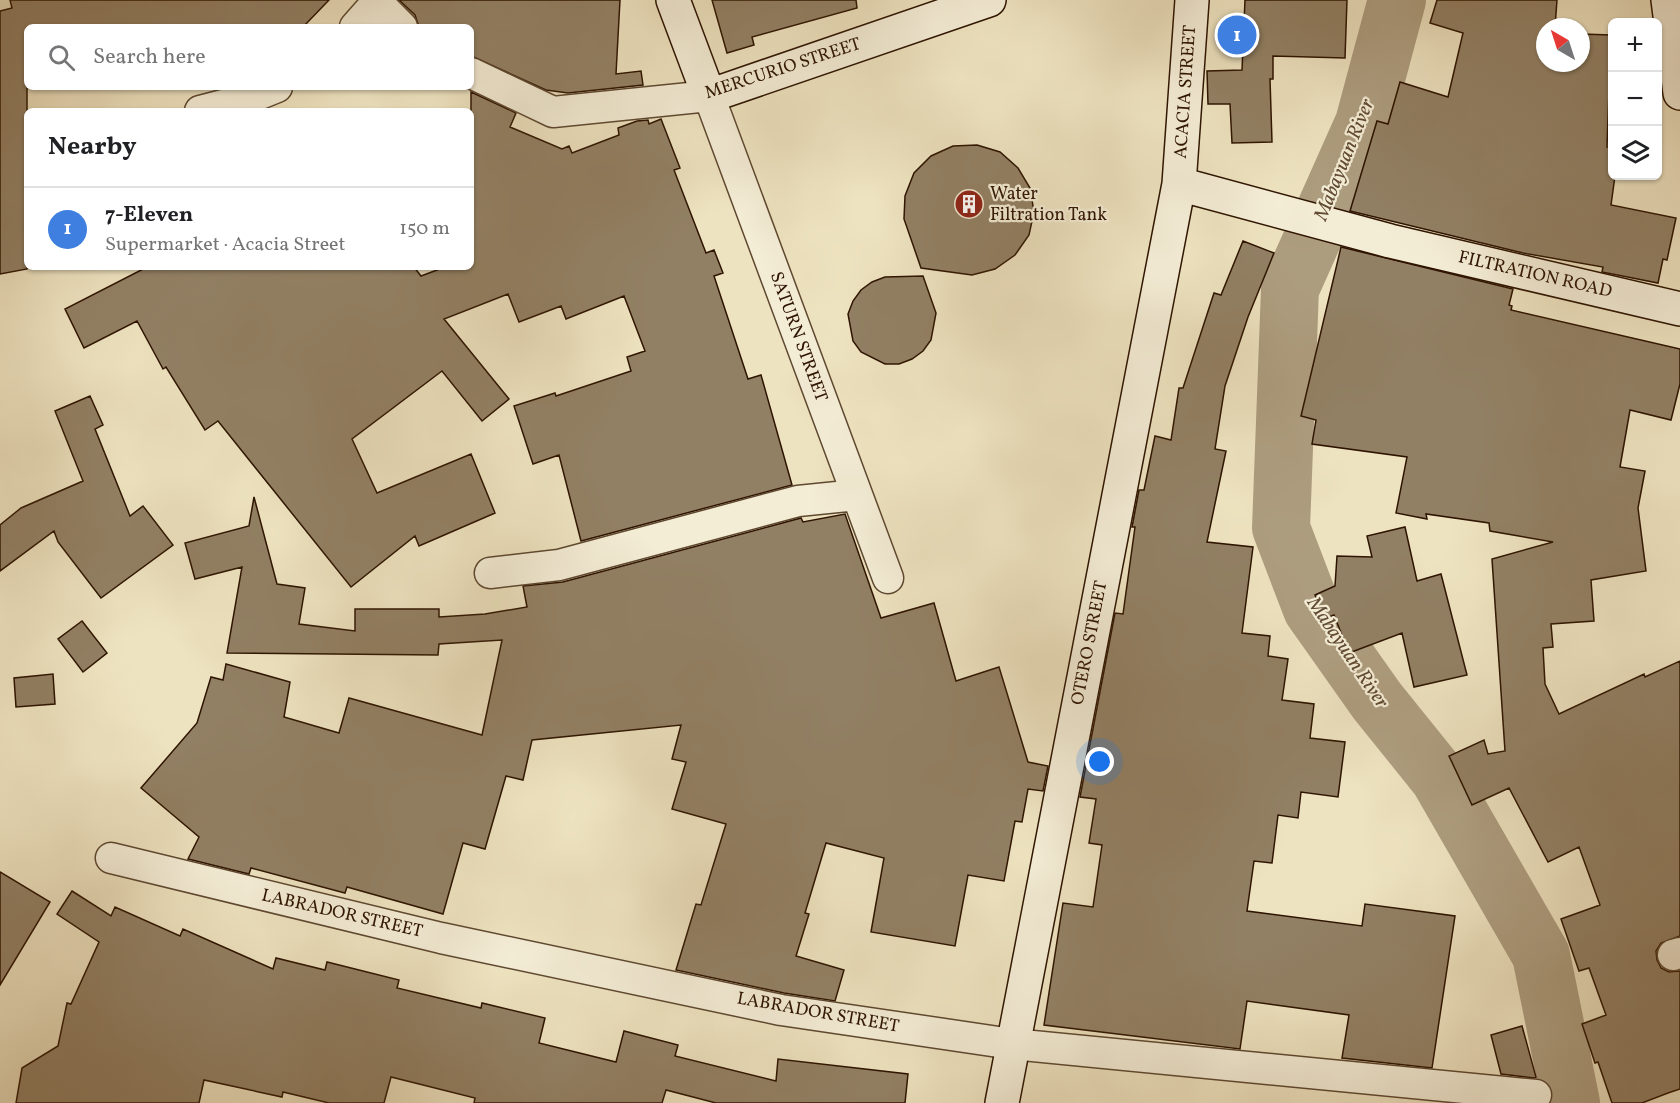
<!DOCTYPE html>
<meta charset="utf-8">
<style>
body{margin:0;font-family:Vollkorn,serif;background:#f6f6f6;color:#202124}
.controls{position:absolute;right:18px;top:18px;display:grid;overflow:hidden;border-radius:9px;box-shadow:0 2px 4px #0004}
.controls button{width:54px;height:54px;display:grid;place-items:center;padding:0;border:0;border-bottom:2px solid #e0e0e0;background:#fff;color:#202124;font:30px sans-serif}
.compass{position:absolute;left:1536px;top:18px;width:54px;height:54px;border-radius:50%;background:#fff;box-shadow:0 2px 4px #0004;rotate:321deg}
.you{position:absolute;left:1100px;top:762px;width:21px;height:21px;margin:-15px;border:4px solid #fff;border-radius:50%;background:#1a73e8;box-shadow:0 0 0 9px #1a73e833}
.badge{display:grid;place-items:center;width:39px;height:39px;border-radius:50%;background:#7c3aed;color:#fff;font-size:20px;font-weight:700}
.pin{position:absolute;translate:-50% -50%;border:3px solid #fff;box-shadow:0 2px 6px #0006}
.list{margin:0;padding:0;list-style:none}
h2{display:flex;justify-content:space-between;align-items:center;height:78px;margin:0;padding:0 24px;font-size:26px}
h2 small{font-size:20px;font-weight:400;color:#757577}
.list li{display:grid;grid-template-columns:39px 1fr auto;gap:18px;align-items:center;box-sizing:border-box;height:84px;padding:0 24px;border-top:2px solid #e0e0e0}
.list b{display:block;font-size:22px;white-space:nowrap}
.list p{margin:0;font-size:20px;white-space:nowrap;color:#757577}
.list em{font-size:20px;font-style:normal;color:#757577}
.icon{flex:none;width:33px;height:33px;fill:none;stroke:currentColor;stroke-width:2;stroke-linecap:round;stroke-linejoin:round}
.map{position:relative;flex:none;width:1680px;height:1103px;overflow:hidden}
.search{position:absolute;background:#fff;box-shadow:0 2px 4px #0004;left:24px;top:24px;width:450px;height:66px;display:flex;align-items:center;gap:15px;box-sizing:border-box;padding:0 21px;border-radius:9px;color:#757577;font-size:22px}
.panel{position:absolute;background:#fff;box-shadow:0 2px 4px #0004;left:24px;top:108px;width:450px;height:162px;border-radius:9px}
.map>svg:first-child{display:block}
</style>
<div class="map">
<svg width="1680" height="1103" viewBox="0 0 1680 1103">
<rect width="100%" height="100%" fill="#eee3c0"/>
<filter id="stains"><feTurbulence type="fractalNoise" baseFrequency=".00333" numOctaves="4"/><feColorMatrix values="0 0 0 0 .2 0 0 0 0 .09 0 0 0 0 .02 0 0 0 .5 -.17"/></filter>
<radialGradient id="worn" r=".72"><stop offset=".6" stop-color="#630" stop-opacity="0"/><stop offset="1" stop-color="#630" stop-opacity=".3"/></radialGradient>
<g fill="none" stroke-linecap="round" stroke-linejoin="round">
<!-- river -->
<path stroke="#ad9d7f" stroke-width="58" d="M1397 0 1364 123 1290 289 1281 528 1312 609 1377 701 1439 778 1541 955 1571 1103"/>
</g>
<!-- building -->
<path fill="#928064" stroke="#2e1400" stroke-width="1.5" d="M10 0H329L303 27H27V269L0 274V11L12 8Z
M399 0H620L616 74 641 71 643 85 568 93 546 90 471 56V27H419L415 15Z
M712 0H856L857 8 752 37 754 45 727 53Z
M1245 0H1347L1345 58 1273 56V79H1270L1272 142 1232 143 1230 104H1208L1207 71 1242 70Z
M1437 0H1557L1555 27H1545V63H1581V34L1611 35 1607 147 1612 148V176H1615L1611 205 1676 218 1667 260 1663 259 1658 283 1602 272 1603 267 1523 253 1350 211 1377 121 1388 124 1400 82 1448 97 1463 33 1430 23Z
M471 92 516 113 510 127 562 149 569 146 572 153 619 135 618 128 637 121 648 120 649 124 661 119 680 168 674 170 706 253 714 250 723 273 714 276 748 379 761 375 792 485 581 541 559 455 533 464 514 406 555 393 556 396 631 371 627 357 645 351 624 296 566 319 561 306 519 322 508 294 444 319 509 399 482 421 442 371 352 439 377 493 471 454 495 513 419 546 415 536 351 587 218 421 205 430 166 367 163 369 137 321 84 348 65 309 147 267H414L421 276 445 267H471Z
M977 145 1000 152 1018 168 1030 188 1034 212 1029 235 1015 255 995 269 972 275 921 268 904 219 905 196 914 173 931 156 953 146Z
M1243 241 1274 253 1248 317 1225 386 1215 449 1226 451 1207 542 1253 547 1242 633 1270 636 1268 656 1288 659 1282 700 1314 704 1310 738 1345 742 1338 797 1301 792 1298 818 1278 815 1272 863 1254 861 1247 911 1362 926 1365 904 1455 916 1432 1068 1342 1058 1349 1015 1247 1001 1240 1049 1044 1025 1063 903 1093 907 1102 845 1089 843 1096 799 1080 797 1115 613 1123 614 1135 527H1132L1139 490H1144L1155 436 1171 440 1179 388H1183L1214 293 1221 295Z
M1341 247 1513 289 1509 305 1512 306 1511 310 1680 349V384L1671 420 1630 410 1620 467 1645 471 1638 508 1646 571 1591 580 1594 621 1551 624 1553 647 1543 648 1545 684 1559 714 1644 674 1645 677 1680 661V936L1661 943 1656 951 1657 960 1661 968 1669 972 1680 971V1089L1668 1093 1642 1103H1612L1598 1062 1595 1063 1582 1024 1606 1015 1589 968 1579 971 1561 919 1600 905 1579 847 1548 862 1509 788 1472 805 1449 756 1484 740 1488 754 1505 751 1492 559 1553 542 1490 531 1489 523 1426 514 1427 519 1396 513 1407 457 1312 444 1316 420 1301 416Z
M923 276 936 313 931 340 923 351 912 359 899 364H885L861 352 853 341 848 314 853 301 861 290 872 282 885 277Z
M90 396 103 425 95 429 130 516 143 506 173 545 101 598 58 542 54 531 0 571V525L21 508 83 481 55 411Z
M254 497 277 584 305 588 299 624 355 631V609H439V617L485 614 527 607 523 586 563 582 801 518 803 522 845 514 881 618 934 603 956 681 999 667 1028 762 1048 766 1043 791 1028 789 1022 822 1015 821 1004 881 968 875 955 946 871 932 884 858 826 843 805 913 809 914 796 956 844 970 835 1001 784 993 676 970 696 904 701 905 726 824 672 809 686 762 672 759 681 725 532 740 523 780 506 776 485 849 463 843 443 914 347 887 345 893 251 868 249 874 188 859 199 837 141 788 197 723 211 677 223 680 226 664 290 682 284 717 339 733 349 698 482 735 502 640 439 644 438 655 227 653 242 567 195 579 185 543 249 526Z
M1405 527 1417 581 1441 574 1467 675 1414 687 1402 633 1349 653 1334 615 1324 619 1315 595 1335 586 1337 556 1372 557 1367 536Z
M82 621 107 653 83 672 58 639Z
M53 674 55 704 16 707 14 678Z
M0 872 50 902 0 985Z
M72 891 111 916 115 907 180 936 183 929 273 969 276 958 325 970 327 962 399 980 397 988 481 1008 482 1003 545 1018 539 1043 616 1062 624 1031 678 1045 675 1056 776 1081 778 1059 908 1074 905 1103H716L666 1090 662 1103H474L475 1098 391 1077 384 1103H329L283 1092 282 1097 204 1080 199 1103H16L22 1068 58 1046 67 1003 71 1004 99 942 57 914Z
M1522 1026 1536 1077 1534 1078 1501 1074 1491 1035Z"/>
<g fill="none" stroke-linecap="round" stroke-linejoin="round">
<!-- street casing -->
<g stroke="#5e4830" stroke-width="33">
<path id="street" d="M375 0 402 27
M355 27 377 2
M471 73 553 112 709 96 888 578
M200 111 250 98 277 87
M490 573 559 565 798 501 857 495
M111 858 441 938 781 1010 1012 1044 1536 1095
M1673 955 1680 953"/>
</g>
<!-- secondary casing -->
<g stroke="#2e1400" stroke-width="36">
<path id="secondary" d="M673 0 709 96 989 0
M1668 0 1680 93
M1179 184 1390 241 1680 309
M1002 1103 1179 184 1192 0"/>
</g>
<!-- street -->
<use href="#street" stroke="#f4edd6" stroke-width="30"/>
<!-- secondary -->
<use href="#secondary" stroke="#f4edd6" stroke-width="33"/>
</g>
<!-- icons -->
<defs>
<g id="building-disc" transform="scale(1.5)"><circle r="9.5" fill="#8f2418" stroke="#f4edd6"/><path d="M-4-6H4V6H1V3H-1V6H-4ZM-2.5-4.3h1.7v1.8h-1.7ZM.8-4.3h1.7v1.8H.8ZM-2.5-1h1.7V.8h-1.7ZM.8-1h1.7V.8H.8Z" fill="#fff"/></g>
</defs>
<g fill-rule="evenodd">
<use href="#building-disc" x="969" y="204"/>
</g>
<g text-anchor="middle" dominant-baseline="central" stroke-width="4.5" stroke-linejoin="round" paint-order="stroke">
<!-- street labels -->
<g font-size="18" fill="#2e1400" stroke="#f4edd6">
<text transform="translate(783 69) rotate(-18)">MERCURIO STREET</text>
<text transform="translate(1186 92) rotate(-86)">ACACIA STREET</text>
<text transform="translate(1535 275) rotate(13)">FILTRATION ROAD</text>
<text transform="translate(798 337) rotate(70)">SATURN STREET</text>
<text transform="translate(1090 643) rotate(-79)">OTERO STREET</text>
<text transform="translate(342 914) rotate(13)">LABRADOR STREET</text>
<text transform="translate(818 1013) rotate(10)">LABRADOR STREET</text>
</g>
<!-- poi labels -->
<g font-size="18" fill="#2e1400" stroke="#f4edd6" text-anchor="start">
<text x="990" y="194">Water<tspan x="990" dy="21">Filtration Tank</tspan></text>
</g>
<!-- water labels -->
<g font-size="20" font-style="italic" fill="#614b33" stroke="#f4edd6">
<text transform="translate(1345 160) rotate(-68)">Mabayuan River</text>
<text transform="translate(1347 653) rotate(56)">Mabayuan River</text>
</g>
</g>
<rect width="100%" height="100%" filter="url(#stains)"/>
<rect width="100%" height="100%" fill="url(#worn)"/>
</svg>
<div class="controls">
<button>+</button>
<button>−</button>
<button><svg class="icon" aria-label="layers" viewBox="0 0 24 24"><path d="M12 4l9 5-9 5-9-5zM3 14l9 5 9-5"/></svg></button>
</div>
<svg class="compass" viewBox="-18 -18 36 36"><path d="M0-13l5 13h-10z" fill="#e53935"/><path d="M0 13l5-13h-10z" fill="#757577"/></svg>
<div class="you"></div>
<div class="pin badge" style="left:1237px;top:35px;background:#3f7fe0">1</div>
<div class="search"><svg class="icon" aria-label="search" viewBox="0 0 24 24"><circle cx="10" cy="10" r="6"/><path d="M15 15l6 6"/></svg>Search here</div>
<section class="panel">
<h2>Nearby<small></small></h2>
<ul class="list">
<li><span class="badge" style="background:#3f7fe0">1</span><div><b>7-Eleven</b><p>Supermarket · Acacia Street</p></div><em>150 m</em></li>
</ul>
</section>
</div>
